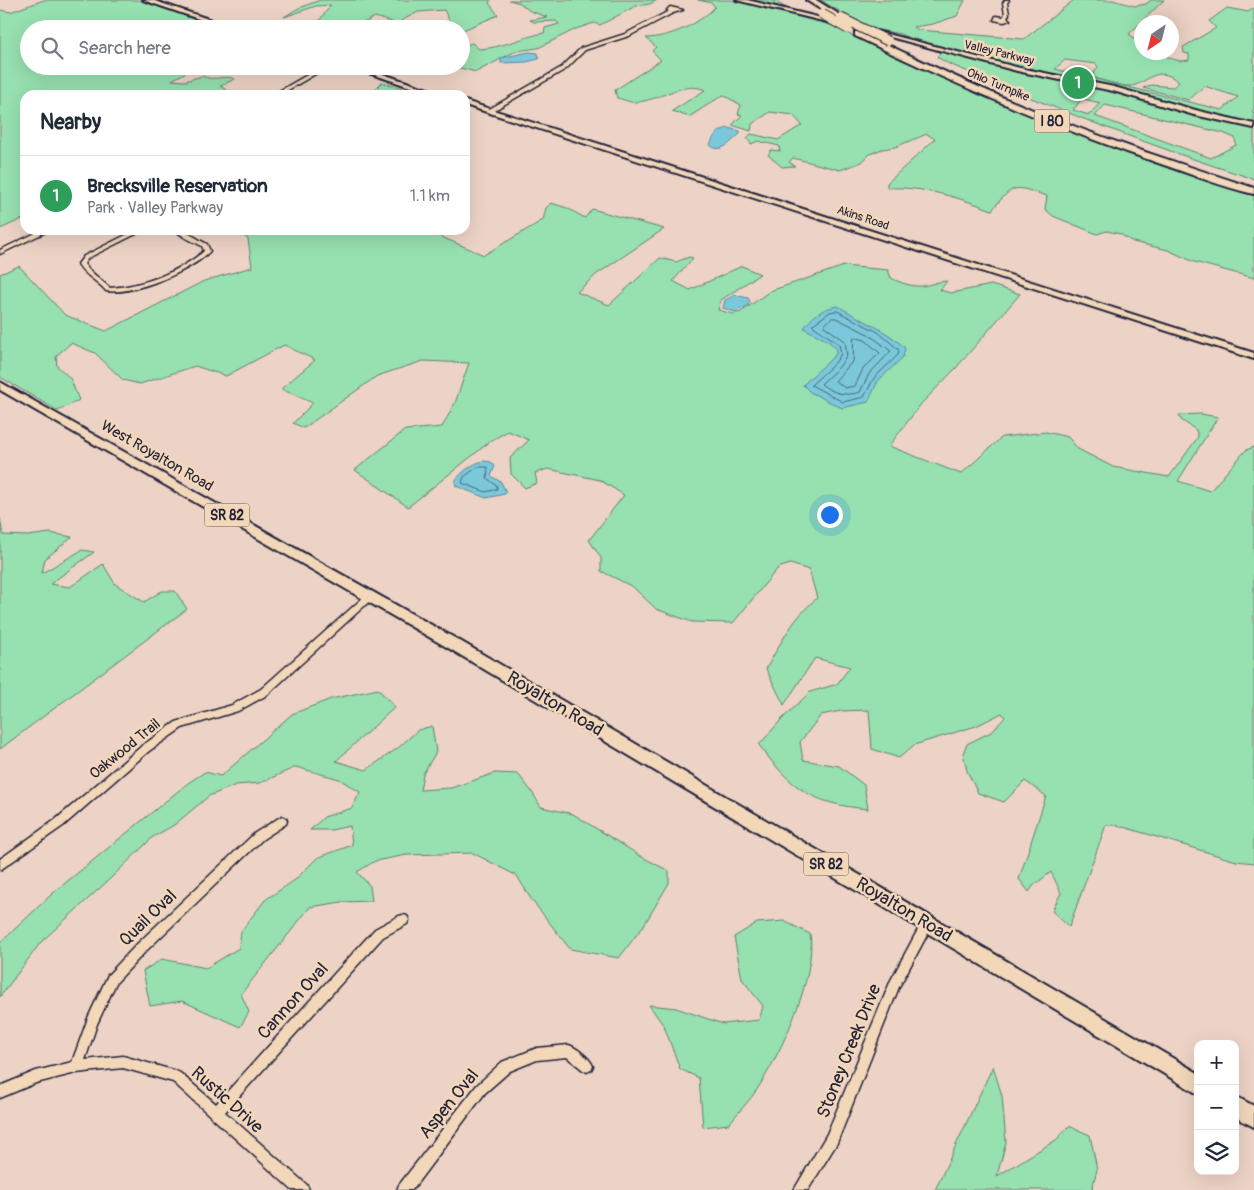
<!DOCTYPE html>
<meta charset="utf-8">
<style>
body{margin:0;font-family:Pangolin,sans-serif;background:#f6f6f7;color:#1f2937}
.controls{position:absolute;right:15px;bottom:15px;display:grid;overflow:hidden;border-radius:10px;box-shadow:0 5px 20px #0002}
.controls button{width:45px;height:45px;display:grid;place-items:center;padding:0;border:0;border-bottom:1px solid #e0e1e3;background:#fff;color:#1f2937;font:25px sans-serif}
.compass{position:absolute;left:1134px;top:15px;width:45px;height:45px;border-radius:50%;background:#fff;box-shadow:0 5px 20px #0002;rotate:215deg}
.you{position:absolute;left:829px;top:514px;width:18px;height:18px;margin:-12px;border:4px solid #fff;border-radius:50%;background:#1a73e8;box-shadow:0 0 0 8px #1a73e833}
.badge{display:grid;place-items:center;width:32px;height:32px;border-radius:50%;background:#db2777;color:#fff;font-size:16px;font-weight:700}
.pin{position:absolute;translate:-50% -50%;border:2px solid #fff;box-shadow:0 1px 5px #0006}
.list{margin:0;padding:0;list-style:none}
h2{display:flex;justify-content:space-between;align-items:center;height:65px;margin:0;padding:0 20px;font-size:21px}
h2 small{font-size:16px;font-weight:400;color:#747a83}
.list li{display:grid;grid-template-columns:32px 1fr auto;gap:15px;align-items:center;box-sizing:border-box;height:80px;padding:0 20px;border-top:1px solid #e0e1e3}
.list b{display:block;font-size:19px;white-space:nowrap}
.list p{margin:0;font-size:16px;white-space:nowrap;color:#747a83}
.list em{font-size:16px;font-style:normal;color:#747a83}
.icon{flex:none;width:28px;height:28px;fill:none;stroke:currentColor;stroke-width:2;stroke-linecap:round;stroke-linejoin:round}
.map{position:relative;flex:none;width:1254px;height:1190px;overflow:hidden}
.search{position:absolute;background:#fff;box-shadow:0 5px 20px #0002;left:20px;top:20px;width:450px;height:55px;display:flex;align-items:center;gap:12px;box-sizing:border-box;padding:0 18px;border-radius:28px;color:#747a83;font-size:19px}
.panel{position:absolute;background:#fff;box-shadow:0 5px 20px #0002;left:20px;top:90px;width:450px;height:145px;border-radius:15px}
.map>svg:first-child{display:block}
</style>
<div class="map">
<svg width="1254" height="1190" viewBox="0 0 1254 1190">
<rect width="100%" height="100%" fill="#edd3c5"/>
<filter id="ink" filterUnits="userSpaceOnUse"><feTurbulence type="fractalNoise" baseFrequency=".02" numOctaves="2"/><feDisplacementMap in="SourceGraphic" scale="10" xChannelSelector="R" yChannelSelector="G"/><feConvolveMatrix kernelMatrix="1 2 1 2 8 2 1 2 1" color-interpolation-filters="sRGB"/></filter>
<g filter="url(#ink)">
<!-- green -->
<path fill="#97e0af" stroke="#5c8175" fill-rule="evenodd" d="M44 0H141L225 29H29V66H186L190 70 172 80 185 81 202 76C214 82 224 74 235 79L220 86 230 92 223 95H25V218L0 229V10L10 12Z
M320 0H491L489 3 498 15 461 31V29L446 28 450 22 444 10 418 12 401 21 403 27 407 29H384L392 22 375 17 352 29H326L332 26 320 24 319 21 331 5 316 6 284 17 297 9Z
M509 0H657L650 4 636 6 600 25 594 23 576 29 538 48 516 51 476 72 456 67 461 66V47L472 43 479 49C502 48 522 37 544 33L545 28 559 24 556 21 534 22 530 20 547 17 530 11 520 3Z
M698 0H769L776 2 804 18 826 23 894 56 1028 115 1184 173 1254 196V278L1194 262 1168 250 1133 242 1120 234 1107 231 1097 234 1053 216 1045 209 1047 196C1014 186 1015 182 992 210 960 198 922 186 887 188V183L935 139 927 134 895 147 882 149 870 154 862 162 840 170 793 158 789 162 795 166 782 167 768 155 771 150 780 151 779 146 758 141 751 144 747 138 751 134 778 140 802 125 793 115 770 112 752 124 751 131 732 125 742 115 738 114 741 105 723 95 689 117 672 111 705 90C683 80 660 101 636 102 630 103 623 99 617 98L615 90 661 60 652 51 656 47 646 38C671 37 699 24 715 7L712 3Z
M820 0H965L957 16 933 24 913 27 919 30 1024 39 1074 0H1113L1135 6 1146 4 1151 0H1164L1129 34 1141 43 1142 52 1166 53 1169 58 1180 61 1189 60V54L1184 53 1183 47 1216 28 1209 21 1227 8 1248 12 1254 8V109L1252 112 1254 113V179C1149 146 1048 106 947 63L937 57 940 53 900 34 869 28ZM1065 60 1096 64 1098 67 1091 77C1103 80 1119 87 1131 86 1148 84 1156 63 1179 82L1173 87 1151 85 1143 88 1189 100 1204 86 1238 97 1222 110 1055 69ZM1084 99 1100 103 1089 115 1073 110 1080 101ZM1105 105 1223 133 1235 138 1236 145 1211 158 1095 116Z
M382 82 412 91 401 95H369Z
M551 203 567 208 585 218 592 209 664 229 597 274 577 292 609 305 660 258 676 262 689 257 693 258 673 281 690 290 742 266 760 274 721 300 718 310 733 314 741 312 770 291 844 266 888 270 891 278C901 283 912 287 923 286 930 285 938 281 947 281L940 290 951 293 991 285 1020 294 956 368 921 404 889 446 961 474 1002 437 1046 432 1068 437 1078 449 1113 467 1169 477 1198 437 1196 430 1181 420 1179 415 1201 414 1218 417 1178 481 1210 491 1246 450 1254 447V863L1236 861 1117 825H1106L1069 927 1052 911 1061 893 1051 872 1033 886 1029 892 1019 879 1046 796 1025 781 1004 802 978 793 967 771 963 753 967 744 993 731 1005 717 1002 713 976 726 914 745 899 758 872 749 869 710 841 711 821 715 800 742 803 760 839 766 864 785 868 809C812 804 792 789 759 745L780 721 810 692 837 684 850 667 815 658 784 705 766 669C781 642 793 618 817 598L809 570 790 564 778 568 733 623 692 622 656 609 633 587 601 571V558L589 540 624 495 600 480 548 469 535 473 537 483 525 488 511 474 510 458 529 440 508 431 492 440 408 507 355 470 405 430 442 427 455 403 469 363 423 361 377 376 304 428 293 423 313 403 281 389 315 360 284 345 226 376 195 366 140 384 123 380 95 353 71 343 56 356 57 366 70 378 79 400 58 411 0 377V274L19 266 65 315 106 331 204 281 252 267 248 239 235 230H425L484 255 543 220 546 208Z
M0 518 3 535 28 536 50 533 72 537 45 559 42 573 82 550 94 552 50 584 70 587 103 564 115 584 144 602 162 591H175L187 609 0 749Z
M378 689 395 707 336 761 366 770 398 748 418 730 432 726 436 752 423 774 420 790 451 788 495 773 518 774 532 792 541 807 573 814 642 857 669 871V883L644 925 619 958 570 949 531 899 517 876 473 853 407 855 375 861 357 872 370 886 372 901 342 902 310 907 241 994 249 1012 240 1027 182 1001 150 1006 143 971 162 959 206 968 239 948 241 931 265 900 295 880 317 858 352 845 350 826 331 830H310L324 817 352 808 360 792 339 779 296 767 260 783 236 785 209 796 174 825 153 837 111 878 41 942 0 997V943L53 893 188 783 205 772 221 776 292 714 331 699Z
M784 921 810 934C817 976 781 1053 758 1088 750 1101 738 1112 729 1124L703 1127 699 1078 680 1069 664 1026 649 1005 676 1008 723 1024 759 1020 763 1006 742 979 734 937 757 923Z
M993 1066 1002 1096 1006 1142 997 1176 1056 1140 1069 1126 1090 1135 1097 1169 1092 1190H935Z"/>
<!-- water -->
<path fill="#7cc8db" stroke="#58869b" d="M529 52 538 53 539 59 526 62 501 63V58Z
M728 128 740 131V134C731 141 721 155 710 145 714 135 717 131 728 128Z
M735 295 748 298 750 301 748 306 735 312 723 308 725 300Z
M838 306C862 321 884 328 905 348L903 357 878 381 868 402 842 408 810 392 803 385C813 374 826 365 836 354V348L828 341 804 328C812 316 823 308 838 306Z
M484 461 491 462 495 466 491 476 501 482 506 492 505 494 486 498 456 486 455 481C462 472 472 463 484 461Z"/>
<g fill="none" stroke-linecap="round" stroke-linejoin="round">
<!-- shore -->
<path stroke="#46647b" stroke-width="1" d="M837 311 878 332 899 350 898 355 874 378 864 397 843 402 811 385 835 363 841 354 839 344 812 325 830 312Z
M832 318H836L868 334 891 351 869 374 860 392C845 397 833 393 821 384L839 367 847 356 845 341 824 326Z
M854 337 865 340 880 353 863 369 855 386 845 388 835 381 853 361Z
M478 467H488L487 478 497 486V489L486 492 462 483 464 477Z"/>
<!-- street casing -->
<g stroke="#22223b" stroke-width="3">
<path id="street" d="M1005 0H1009L1007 3 1009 14 1007 18 1010 20 1004 22 994 20 996 16 1003 17 1005 14 1003 3Z
M670 7 683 10 673 13 629 36 585 50 566 69 491 112 486 111 562 67 581 48 625 34 669 11 667 10Z
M323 66H329L283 93 279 95H272Z
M42 230H50L0 254V250Z
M136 230H144L88 258 84 264 89 270 110 288C142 286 180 272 204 251L202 246 184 237 175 230C186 230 197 239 207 244L210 251C192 271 133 295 106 291 98 281 85 276 78 264L84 256Z
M369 594 373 597 372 599 267 695 238 711 182 728 149 751 63 826 0 870V859L55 820 143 745 176 722 232 705 261 689 366 595Z
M282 816 286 818 287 821 286 824 263 839 146 951 116 983 97 1024 85 1060 123 1056 176 1071 180 1073 216 1104 375 929 399 916 403 915 407 916 409 920 407 924 383 937 225 1112 307 1185 309 1190H292L173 1082 123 1068 76 1073 36 1083 0 1098V1086L36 1071 72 1062 88 1018 108 975 138 943 255 833Z
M927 919 931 920 933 924 899 987 837 1143 808 1190H794L827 1134 891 980 923 920Z
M569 1045C577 1048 590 1058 593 1066L591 1070 587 1072 583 1070 567 1057 537 1060 510 1071 485 1093 412 1190H397L399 1185 477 1085 502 1062 537 1048Z"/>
</g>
<!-- secondary casing -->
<g stroke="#22223b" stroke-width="4">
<path id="secondary" d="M143 0H152L238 29H228Z
M736 0H747L842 23 839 25Z
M864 28 1020 68 1114 87 1199 111 1254 124V128L1194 115 1113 91 1017 71 864 30Z
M348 66H359L445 95H434Z
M465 101 1254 353V359L465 105Z"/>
</g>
<!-- primary casing -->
<g stroke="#22223b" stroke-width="4">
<path id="primary" d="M0 382 460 641 1198 1073V1094L450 649 0 390Z
M1235 1096 1254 1106V1127L1235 1117Z"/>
</g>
<!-- highway casing -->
<g stroke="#22223b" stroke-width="4">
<path id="highway" d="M806 0H816L845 18 838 20Z
M855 32H861C919 60 978 88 1038 112 1109 141 1181 164 1254 188V194C1223 187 1193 175 1164 165 1057 129 956 85 855 36Z"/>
</g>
<!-- street -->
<use href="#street" fill="#f2d7b9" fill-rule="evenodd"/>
<!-- secondary -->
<use href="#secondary" fill="#f2d7b9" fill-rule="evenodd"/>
<!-- primary -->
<use href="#primary" fill="#f2d7b9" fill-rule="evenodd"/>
<!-- highway -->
<use href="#highway" fill="#f2d7b9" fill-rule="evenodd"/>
<!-- highway-bridge casing -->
<g stroke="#22223b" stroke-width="11" stroke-linecap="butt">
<path id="highway-bridge" d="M822 14 848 29
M841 18 888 41"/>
</g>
<!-- highway-bridge -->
<use href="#highway-bridge" stroke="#f2d7b9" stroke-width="9"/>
</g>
</g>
<g text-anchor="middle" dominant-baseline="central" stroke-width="5" stroke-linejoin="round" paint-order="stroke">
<!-- far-street labels -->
<g font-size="12" fill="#22223b" stroke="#f2d7b9">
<text transform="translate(999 53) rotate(14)">Valley Parkway</text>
<text transform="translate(998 85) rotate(23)">Ohio Turnpike</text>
<text transform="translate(863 218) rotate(18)">Akins Road</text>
</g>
<!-- shield labels -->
<g fill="#f2d7b9" stroke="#605861" stroke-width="1">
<rect x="1034.5" y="109.5" width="35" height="23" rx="4"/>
<rect x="204.5" y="503.5" width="45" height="23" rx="4"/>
<rect x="803.5" y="852.5" width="45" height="23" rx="4"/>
</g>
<g font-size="14" font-weight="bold" fill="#22223b">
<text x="1052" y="121">I 80</text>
<text x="227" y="515">SR 82</text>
<text x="826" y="864">SR 82</text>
</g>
<!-- street labels -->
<g font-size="15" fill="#22223b" stroke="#f2d7b9">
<text transform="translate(157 456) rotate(30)">West Royalton Road</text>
<text transform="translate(125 749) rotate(-39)">Oakwood Trail</text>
</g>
<!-- near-street labels -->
<g font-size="18" fill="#22223b" stroke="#f2d7b9">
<text transform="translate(555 704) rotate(31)">Royalton Road</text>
<text transform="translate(904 910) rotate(31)">Royalton Road</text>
<text transform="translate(148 918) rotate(-44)">Quail Oval</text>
<text transform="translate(293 1001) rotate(-48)">Cannon Oval</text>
<text transform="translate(849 1051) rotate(-68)">Stoney Creek Drive</text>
<text transform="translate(227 1100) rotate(42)">Rustic Drive</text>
<text transform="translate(449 1104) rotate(-51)">Aspen Oval</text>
</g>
</g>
</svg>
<div class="controls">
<button>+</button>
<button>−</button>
<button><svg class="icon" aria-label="layers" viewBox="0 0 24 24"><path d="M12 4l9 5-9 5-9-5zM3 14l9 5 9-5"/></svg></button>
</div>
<svg class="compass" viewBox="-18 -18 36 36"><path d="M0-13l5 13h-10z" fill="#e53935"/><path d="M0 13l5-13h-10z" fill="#747a83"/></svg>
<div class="you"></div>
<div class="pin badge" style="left:1078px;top:83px;background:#2e9e5b">1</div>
<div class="search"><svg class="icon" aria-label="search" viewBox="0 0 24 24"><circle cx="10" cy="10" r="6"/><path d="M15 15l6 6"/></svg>Search here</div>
<section class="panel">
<h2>Nearby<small></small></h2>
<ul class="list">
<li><span class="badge" style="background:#2e9e5b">1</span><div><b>Brecksville Reservation</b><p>Park · Valley Parkway</p></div><em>1.1 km</em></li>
</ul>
</section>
</div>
